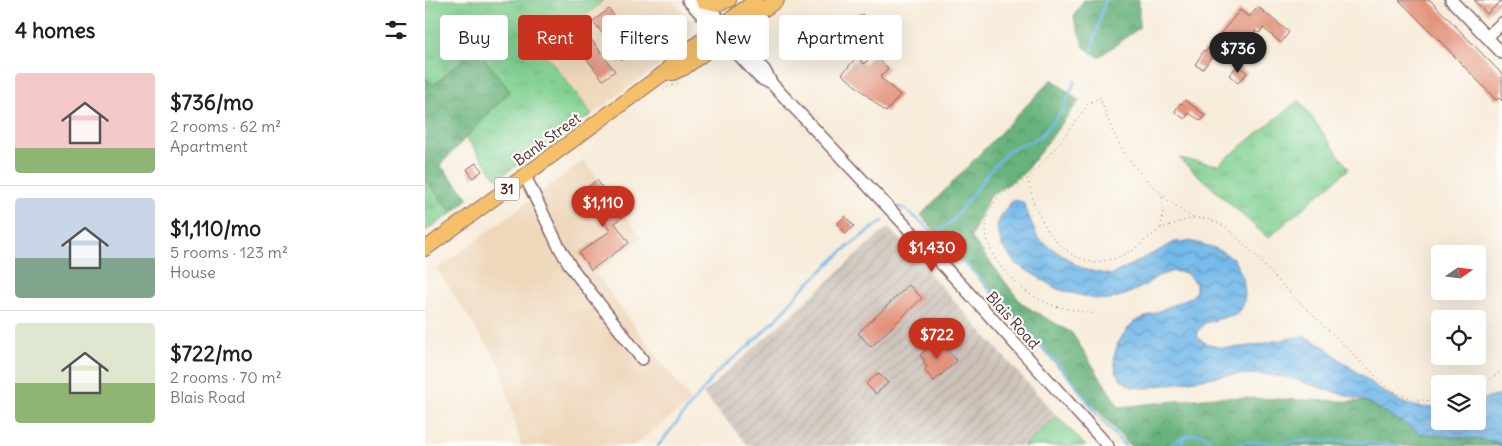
<!DOCTYPE html>
<meta charset="utf-8">
<style>
body{margin:0;font-family:Delius,sans-serif;background:#f6f6f6;color:#202124;height:100vh;display:flex;flex-direction:column;font-size:19px;white-space:nowrap}
*{box-sizing:border-box;margin:0}
p{font-size:16px;color:#757577}
.icon{flex:none;width:28px;height:28px;fill:none;stroke:currentColor;stroke-width:2;stroke-linecap:round;stroke-linejoin:round}
.map{position:relative;flex:1;overflow:hidden}
.panel{display:flex;flex-direction:column;background:#fff;width:425px}
.panel>*{flex:none}
.banner{position:absolute;left:15px;top:15px;width:475px;height:45px;display:flex;gap:10px}
.needle{width:32px;rotate:76deg}
.buttons{position:absolute;left:1006px;top:245px;display:grid;gap:10px}
.buttons a{display:grid;place-items:center;width:55px;height:55px;border-radius:5px;background:#fff;box-shadow:0 5px 20px #0002;font-size:25px}
.price{position:absolute;translate:-50% -42px;padding:0 11px;border-radius:18px;background:#c8321e;color:#fff;font-size:16px;line-height:32px;filter:drop-shadow(0 1px 2px #0008)}
.price::after{content:'';position:absolute;left:50%;top:30px;width:15px;height:11px;margin-left:-8px;background:inherit;clip-path:polygon(0 0,100% 0,50% 100%)}
.price.on{background:#222;color:#fff}
ul{padding:0;list-style:none}
li{display:flex;align-items:center;gap:15px;height:125px;padding:0 15px}
li+li{border-top:1px solid #e0e0e0}
li span{display:grid;place-items:center;flex:none;width:140px;height:100px;border-radius:5px;color:#555}
li>.icon{margin-inline-start:auto}
span .icon{width:60px;height:60px;fill:#fffc;stroke-width:1}
li b{font-size:21px}
h2{display:flex;justify-content:space-between;align-items:center;height:60px;padding:0 15px;font-size:21px}
.tag{padding:0 18px;border-radius:5px;background:#fff;box-shadow:0 5px 20px #0002;font-size:18px;line-height:45px}
.tag.on{background:#c8321e;color:#fff}
main{display:flex;flex:1;min-height:0}
.map>svg:first-child{display:block}
</style>
<main>
<section class="panel">
<h2>4 homes<svg class="icon" aria-label="filters" viewBox="0 0 24 24"><path d="M4 7h16M4 17h16"/><circle cx="9" cy="7" r="2"/><circle cx="15" cy="17" r="2"/></svg></h2>
<ul>
<li><span style="background:linear-gradient(#f6c9c9 75%,#8fb573 0)"><svg class="icon" aria-label="home" viewBox="0 0 24 24"><path d="M3 11l9-7 9 7M6 9v11h12V9"/></svg></span><div><b>$736/mo</b><p>2 rooms · 62 m²</p><p>Apartment</p></div></li>
<li><span style="background:linear-gradient(#c9d6e8 60%,#7fa58c 0)"><svg class="icon" aria-label="home" viewBox="0 0 24 24"><path d="M3 11l9-7 9 7M6 9v11h12V9"/></svg></span><div><b>$1,110/mo</b><p>5 rooms · 123 m²</p><p>House</p></div></li>
<li><span style="background:linear-gradient(#dfe7d0 60%,#8fb573 0)"><svg class="icon" aria-label="home" viewBox="0 0 24 24"><path d="M3 11l9-7 9 7M6 9v11h12V9"/></svg></span><div><b>$722/mo</b><p>2 rooms · 70 m²</p><p>Blais Road</p></div></li>
</ul>
</section>
<div class="map">
<svg width="1077" height="446" viewBox="0 0 1077 446">
<defs>
<pattern id="industrial-furrows" width="10" height="10" patternUnits="userSpaceOnUse" patternTransform="scale(1.25)"><rect width="10" height="10" fill="#ccc2b9"/><path d="M-1 1l2-2M0 10L10 0M9 11l2-2" fill="none" stroke="#b1a69f"/></pattern>
<pattern id="grass-tufts" width="24" height="20" patternUnits="userSpaceOnUse" patternTransform="scale(1.25)"><rect width="24" height="20" fill="#7fd091"/><path d="M3 7l-1-3M5 7V3M7 7l1-3M15 17l-1-3M17 17v-4M19 17l1-3" fill="none" stroke="#6fb27d"/></pattern>
<pattern id="forest-crowns" width="20" height="18" patternUnits="userSpaceOnUse" patternTransform="scale(1.25)"><rect width="20" height="18" fill="#67b27b"/><path d="M2 6a3 3 0 1 1 6 0M12 15a3 3 0 1 1 6 0" fill="none" stroke="#579065"/></pattern>
<pattern id="water-waves" width="16" height="10" patternUnits="userSpaceOnUse" patternTransform="scale(1.25)"><rect width="16" height="10" fill="#73b9ea"/><path d="M0 5q4-4 8 0t8 0" fill="none" stroke="#6096be"/></pattern>
</defs>
<rect width="100%" height="100%" fill="#fdfcf7"/>
<filter id="ink" filterUnits="userSpaceOnUse"><feTurbulence type="fractalNoise" baseFrequency=".02" numOctaves="2"/><feDisplacementMap in="SourceGraphic" scale="10" xChannelSelector="R" yChannelSelector="G"/><feConvolveMatrix kernelMatrix="1 2 1 2 8 2 1 2 1" color-interpolation-filters="sRGB"/></filter>
<filter id="wash" filterUnits="userSpaceOnUse"><feTurbulence type="fractalNoise" baseFrequency=".0096" numOctaves="4" result="noise"/><feDisplacementMap in="SourceGraphic" scale="20" xChannelSelector="R" yChannelSelector="G"/><feGaussianBlur stdDeviation="1.12" result="paint"/><feColorMatrix in="noise" values="0 0 0 0 0 0 0 0 0 0 0 0 0 0 0 0 0 1.4 0 .05"/><feComposite in="paint" operator="in"/></filter>
<g filter="url(#wash)">
<rect width="100%" height="100%" fill="#f7ecda"/>
<!-- built -->
<path fill="#eed7bb" d="M179 0H247L268 23 262 45 167 114 118 51Z
M159 160 217 238 170 273 266 402 208 446H96L76 367 12 269Z"/>
<!-- industrial -->
<path fill="url(#industrial-furrows)" d="M463 227 632 416 598 446H324L278 394Z"/>
<!-- grass -->
<path fill="url(#grass-tufts)" stroke="#64785e" d="M2 0H179L118 51 167 114 72 179 41 138 85 90 8 87 0 77V2Z
M874 100 924 169 843 238 754 158 793 165Z
M0 179 27 213 0 231Z
M632 416 661 446H598Z"/>
<!-- forest -->
<path fill="url(#forest-crowns)" stroke="#586853" d="M659 0H714V28L674 57 659 47 650 21 649 16Z
M51 48 85 91 15 165 44 198 27 213 0 179V77L8 86Z
M627 79 654 101 599 173 564 197 546 237 597 304 647 333 694 407 790 397 942 402 997 434 1069 441 1077 446H705L496 215Z"/>
<!-- water -->
<path fill="url(#water-waves)" stroke="#5e6c8a" d="M588 200 598 202 613 239 650 264 661 270 686 275 750 242 763 241 777 244 792 249 808 258 818 278 820 295 818 306 811 314 780 323 772 332 773 338C794 357 836 343 861 339 867 338 875 335 880 337 894 341 905 351 915 360 924 367 934 373 943 380 968 399 982 410 1015 407V421H1052L1053 401 1077 394V445L1069 441 997 434 942 402 861 377 834 374 802 375 721 388 707 387 696 380 691 372 689 357 693 343 700 332 709 322 768 296 771 290V284L761 273 748 271 733 276 719 286 702 294 684 300 670 299 632 289 590 263 577 246 572 226 576 216Z"/>
<g fill="none" stroke-linecap="round" stroke-linejoin="round">
<!-- stream -->
<path stroke="#73b9ea" stroke-width="2.5" d="M666 53 680 0
M473 207 480 209 511 234 523 250 551 274 579 304 642 374 671 413 700 446
M511 234 520 226 526 223 564 172 584 150 615 137 638 110 650 81
M233 446 293 371 325 345 355 315 375 291 418 251 438 235 458 221
M743 446C752 441 768 430 778 435 783 438 786 443 791 446
M756 446 759 437
M802 446 821 442H840L849 445 885 440 926 441 976 446"/>
</g>
<g id="blocks">
<!-- building -->
<path fill="#e2937c" d="M974 0H1005L1077 74V101L1074 98 1071 100 1016 42Z
M1049 0H1077L1062 14Z
M833 7 864 32 856 43 838 28 834 33 830 31 815 50 803 41 790 56 788 55 778 69 770 65 779 50 781 51 815 10 824 17Z
M184 9 207 40 205 41 211 49 197 60 168 21Z
M437 14 442 21 434 28 428 21Z
M61 21 71 28 70 29 75 34 71 39 55 27Z
M159 30 190 71 178 80 147 40Z
M448 55 463 68 455 77 475 95 461 112 417 74 432 57 439 64Z
M813 65 822 73 813 83 804 75Z
M760 100 780 115 776 121 764 113 760 119 750 112V111L755 103 757 104Z
M51 163 57 171 48 178 42 169Z
M172 180 198 217 190 223 204 243 166 270 154 253 185 231 157 191Z
M420 216 429 226 421 234 412 224Z
M484 285 497 298 446 347 433 333Z
M512 339 532 361 509 381 499 370 502 367 498 363 500 361 495 355Z
M453 373 463 383 451 394 441 384Z"/>
</g>
</g>
<g filter="url(#ink)">
<use href="#blocks" fill-opacity="0" stroke="#876768" stroke-width="1"/>
<g fill="none" stroke-linecap="round" stroke-linejoin="round">
<defs>
<path id="minor" d="M263 0 335 78 347 84
M277 0 340 71 347 84 543 292 683 446
M1026 0 1077 53
M1062 37 1077 23
M100 176 133 245 146 267 217 359"/>
<path id="major" d="M278 1 292 4 304 0
M239 73H248L259 68 352 0
M0 249 239 73 250 60 331 0"/>
</defs>
<!-- minor casing -->
<use href="#minor" stroke="#876768" stroke-width="14"/>
<!-- major casing -->
<use href="#major" stroke="#876768" stroke-width="16"/>
<!-- path -->
<path stroke="#876768" stroke-width="1" stroke-dasharray="1 4" stroke-linecap="butt" d="M238 89 255 82
M602 179C592 186 575 193 568 204 547 239 578 277 608 296 626 308 649 310 670 314
M768 218C738 199 709 171 692 140 685 127 680 111 674 97L663 104 634 144 603 179 609 205 622 230 633 243 647 255 669 263 691 258 708 250 736 228 768 218 783 219 801 227 829 254 856 284 962 387C980 398 994 402 1015 400
M736 228 738 212 737 195
M1052 387 1077 371"/>
<!-- minor -->
<use href="#minor" stroke="#fff" stroke-width="11"/>
<!-- major -->
<use href="#major" stroke="#f6c06b" stroke-width="14"/>
</g>
</g>
<g text-anchor="middle" dominant-baseline="central" stroke-width="4.5" stroke-linejoin="round" paint-order="stroke">
<!-- shield labels -->
<rect fill="#fdfcf7" stroke="#806168" stroke-width="1" x="69.5" y="177.5" width="25" height="23" rx="4"/>
<g font-size="14" font-weight="bold" fill="#4a1f2b">
<text x="82" y="189">31</text>
</g>
<!-- street labels -->
<g font-size="15" fill="#4a1f2b" stroke="#fdfcf7">
<text transform="translate(122 139) rotate(-36)">Bank Street</text>
<text transform="translate(588 320) rotate(48)">Blais Road</text>
</g>
</g>
</svg>
<div class="buttons">
<a><svg class="needle" viewBox="-14 -14 28 28"><path d="M0-13l5 13h-10z" fill="#e53935"/><path d="M0 13l5-13h-10z" fill="#757577"/></svg></a>
<a><svg class="icon" aria-label="locate" viewBox="0 0 24 24"><circle cx="12" cy="12" r="6"/><path d="M12 2v4M12 18v4M2 12h4M18 12h4"/></svg></a>
<a><svg class="icon" aria-label="layers" viewBox="0 0 24 24"><path d="M12 4l9 5-9 5-9-5zM3 14l9 5 9-5"/></svg></a>
</div>
<b class="price on" style="left:813px;top:74px">$736</b>
<b class="price" style="left:178px;top:228px">$1,110</b>
<b class="price" style="left:507px;top:273px">$1,430</b>
<b class="price" style="left:512px;top:360px">$722</b>
<div class="banner">
<a class="tag">Buy</a>
<a class="tag on">Rent</a>
<a class="tag">Filters</a>
<a class="tag">New</a>
<a class="tag">Apartment</a>
</div>
</div>
</main>
